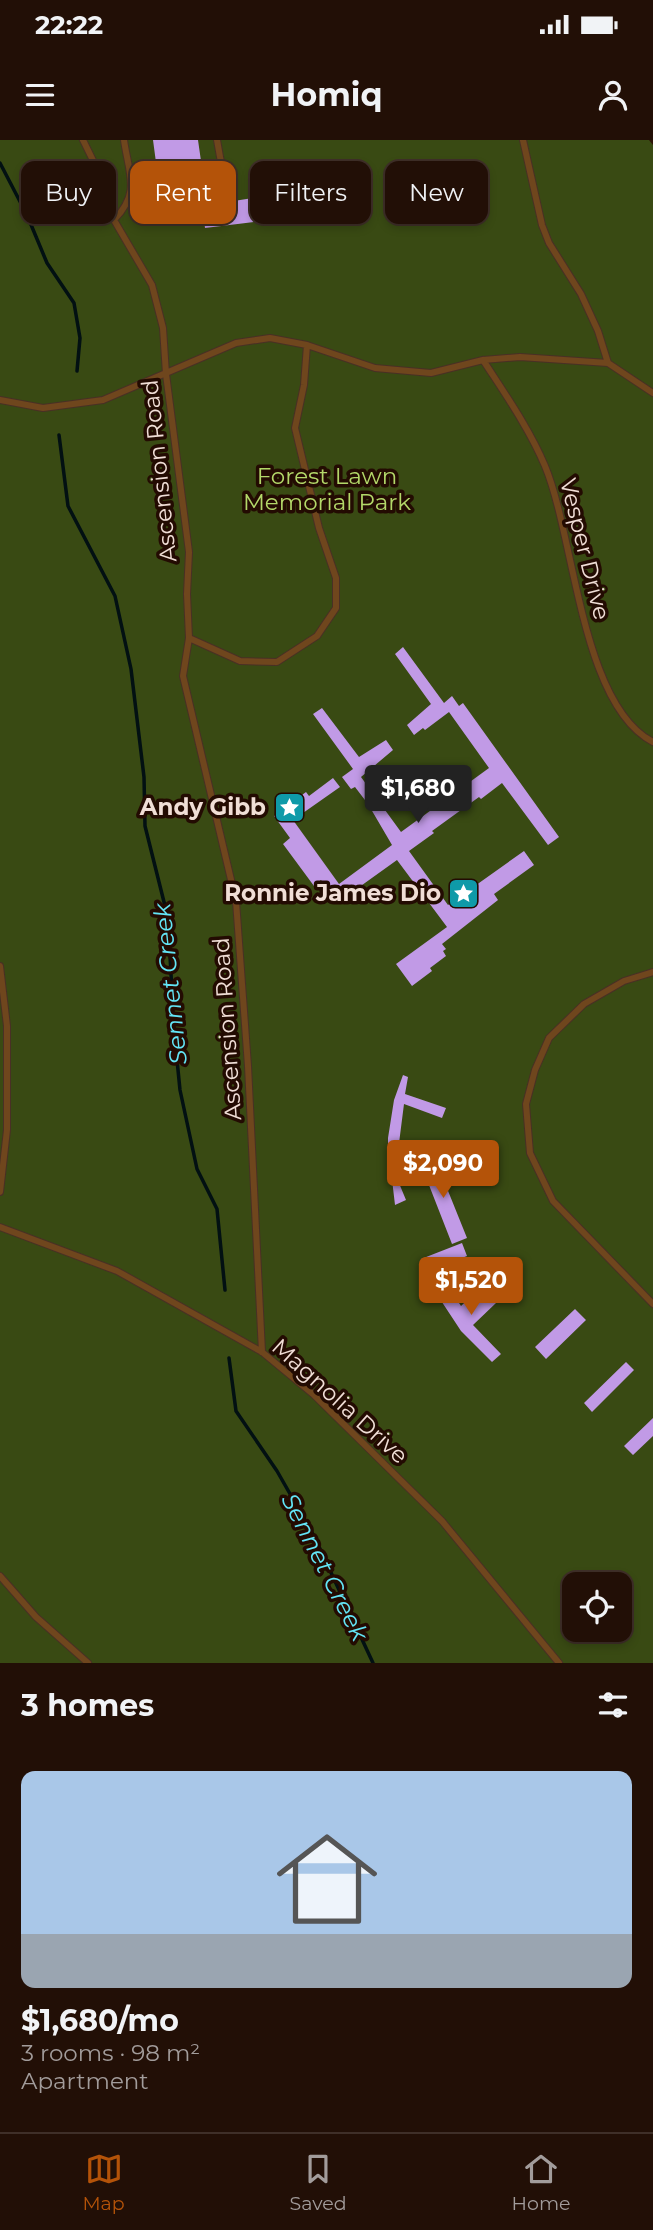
<!DOCTYPE html>
<meta charset="utf-8">
<style>
body{margin:0;font-family:Montserrat,sans-serif;background:#2e1d14;color:#f1f3f6;height:100vh;display:flex;flex-direction:column;font-size:26px;white-space:nowrap}
*{box-sizing:border-box;margin:0}
p{font-size:23px;color:#a29c9b}
.icon{flex:none;width:38px;height:38px;fill:none;stroke:currentColor;stroke-width:2;stroke-linecap:round;stroke-linejoin:round}
.map{position:relative;height:1523px;overflow:hidden}
.drawer{display:flex;flex-direction:column;background:#220f06;flex:1}
.drawer>*{flex:none}
.hud{position:absolute;left:21px;top:21px;width:612px;height:63px;display:flex;gap:14px}
.controls{position:absolute;left:562px;top:1432px;display:grid;gap:14px}
.controls a{display:grid;place-items:center;width:70px;height:70px;border-radius:14px;background:#220f06;box-shadow:0 4px 10px #0003,0 0 0 2px #3f2f28;font-size:35px}
.price{position:absolute;translate:-50% -60px;padding:0 16px;border-radius:7px;background:#b45309;color:#fff;font-size:23px;line-height:46px;filter:drop-shadow(0 2px 4px #0008)}
.price::after{content:'';position:absolute;left:50%;top:42px;width:21px;height:16px;margin-left:-10px;background:inherit;clip-path:polygon(0 0,100% 0,50% 100%)}
.price.on{background:#222;color:#fff}
ul{padding:0;list-style:none}
li{display:grid;align-content:center;gap:14px;height:371px;padding:0 21px}
li span{display:grid;place-items:center;height:217px;border-radius:14px;color:#555}
li>.icon{margin-inline-start:auto}
span .icon{width:126px;height:126px;fill:#fffc;stroke-width:1}
li b{font-size:30px}
h2{display:flex;justify-content:space-between;align-items:center;height:84px;padding:0 21px;font-size:30px}
.chip{padding:0 24px;border-radius:14px;background:#220f06;box-shadow:0 4px 10px #0003,0 0 0 2px #3f2f28;font-size:24px;line-height:63px}
.chip.on{background:#b45309;color:#fff}
.status{display:flex;justify-content:space-between;align-items:center;height:49px;padding:0 35px;background:#220f06;direction:ltr}
.status svg{height:19px;fill:currentColor}
header{display:flex;justify-content:space-between;align-items:center;height:91px;padding:0 21px;background:#220f06;font-size:32px;font-weight:700}
.tabs{display:flex;justify-content:space-around;align-items:center;height:98px;border-top:2px solid #3f2f28;background:#220f06;font-size:19px;color:#a29c9b}
.tabs a{display:grid;justify-items:center;gap:4px}
.tabs .on{color:#b45309}
.map>svg:first-child{display:block}
</style>
<div class="status"><b>22:22</b><svg viewBox="0 0 49 12"><path d="M0 12V9h3v3zM5 12V6h3v6zM10 12V3h3v9zM15 12V0h3v12zM26 1h20v11H26zM47 4h2v5h-2z"/></svg></div>
<header><svg class="icon" aria-label="menu" viewBox="0 0 24 24"><path d="M4 6h16M4 12h16M4 18h16"/></svg>Homiq<svg class="icon" aria-label="person" viewBox="0 0 24 24"><circle cx="12" cy="8" r="4"/><path d="M4 21q1-7 8-7t8 7"/></svg></header>
<div class="map">
<svg width="653" height="1523" viewBox="0 0 653 1523">
<rect width="100%" height="100%" fill="#2e1408"/>
<!-- green -->
<path fill="#394a13" fill-rule="evenodd" d="M0 0H649L653 5V1523H0ZM574 1444H620V1489H574Z"/>
<g fill="none" stroke-linecap="round" stroke-linejoin="round">
<!-- stream -->
<path stroke="#021012" stroke-width="3.5" d="M0 23 27 75 47 123 74 163 80 198 77 231
M59 295 68 366 115 456 131 529 144 637 145 686 168 778 174 890 180 950 197 1029 217 1069 225 1150
M229 1218 236 1271 277 1331 314 1396 373 1523"/>
</g>
<!-- building -->
<path fill="#c19ae6" d="M153 0H198L203 35 199 36V40L159 45Z
M266 56 267 61 275 60 278 79 205 88 202 66Z
M403 507 444 563 452 556 459 566 463 563 559 697 548 705 502 643 481 659 479 657 432 691 434 693 409 711 448 765 524 711 534 725 494 754 498 760 442 804 446 809 443 811 446 816 430 828 432 831 412 846 396 824 447 787 397 720 337 763 321 740 314 746 283 704 290 698 274 676 306 652 309 656 333 638 340 647 293 680 339 744 392 705 368 664 355 647 351 649 342 637 353 629 313 574 322 568 359 617 386 600 393 610 361 637 401 692 489 628 449 572 425 590 423 588 414 595 407 585 431 564 395 514Z
M403 935 408 937 405 954 446 968 442 978 404 964 398 1011 422 1002 428 1016 394 1031 406 1060 395 1065 391 1031 388 1032V998L394 960Z
M434 1016 467 1098 452 1104 420 1022Z
M462 1103 467 1116 428 1131 421 1119Z
M448 1146 461 1166 481 1147 496 1163 473 1185 501 1214 492 1222 461 1191 436 1153Z
M575 1169 586 1180 546 1219 535 1207Z
M626 1222 634 1230 592 1272 584 1263Z
M653 1278V1296L633 1315 624 1306Z"/>
<g fill="none" stroke-linecap="round" stroke-linejoin="round">
<defs>
<path id="lane" d="M83 0 105 45 114 80 152 145 163 188 166 234 189 412 187 454 189 498 183 536 236 761 248 926 262 1212
M523 0 542 85 549 103 581 154 598 191 608 223
M132 53C158 56 191 54 215 43L222 28 217 0
M114 80C141 52 129 35 124 0
M483 220C505 254 529 288 545 326 575 398 581 565 653 602
M0 260 43 268 103 260 236 203 270 198 307 205 375 228 431 233 483 220 520 217 608 223 653 253
M189 498 240 521 277 522 317 496 336 468V438L319 388 295 288 304 245 307 205
M0 826 7 886V990L0 1052
M653 832 624 841 584 864 549 898 535 930 526 964 530 1013 553 1061 653 1164
M0 1087 117 1131 262 1212 314 1255 442 1381 559 1523
M0 1436 36 1477 88 1523"/>
</defs>
<!-- lane casing -->
<use href="#lane" stroke="#493025" stroke-width="8"/>
<!-- lane -->
<use href="#lane" stroke="#6f461d" stroke-width="6"/>
</g>
<!-- icons -->
<defs>
<symbol id="sight-square" viewBox="-11 -11 22 22"><rect x="-9" y="-9" width="18" height="18" rx="4" fill="#0f9aa8" stroke="#230b02"/><path d="M0-6L1.8-2.2L6-1.7L2.9 1.2L3.7 5.4L0 3.3L-3.7 5.4L-2.9 1.2L-6-1.7L-1.8-2.2Z" fill="#fff"/></symbol>
</defs>
<g fill-rule="evenodd">
<use href="#sight-square" x="272" y="650" width="35" height="35"/>
<use href="#sight-square" x="446" y="736" width="35" height="35"/>
</g>
<g text-anchor="middle" dominant-baseline="central" stroke-width="7" stroke-linejoin="round" paint-order="stroke">
<!-- street labels -->
<g font-size="23" fill="#f0ded6" stroke="#230b02">
<text transform="translate(159 331) rotate(-96)">Ascension Road</text>
<text transform="translate(585 409) rotate(76)">Vesper Drive</text>
<text transform="translate(227 889) rotate(-94)">Ascension Road</text>
<text transform="translate(340 1261) rotate(42)">Magnolia Drive</text>
</g>
<!-- park labels -->
<g font-size="23" fill="#b3d869" stroke="#230b02">
<text x="327" y="336">Forest Lawn<tspan x="327" dy="26">Memorial Park</tspan></text>
</g>
<!-- poi labels -->
<g font-size="23" font-weight="bold" fill="#f0ded6" stroke="#230b02" text-anchor="end">
<text x="266" y="667">Andy Gibb</text>
<text x="441" y="753">Ronnie James Dio</text>
</g>
<!-- water labels -->
<g font-size="24" font-style="italic" fill="#63e5f6" stroke="#230b02">
<text transform="translate(170 844) rotate(-96)">Sennet Creek</text>
<text transform="translate(325 1427) rotate(63)">Sennet Creek</text>
</g>
</g>
</svg>
<div class="controls">
<a><svg class="icon" aria-label="locate" viewBox="0 0 24 24"><circle cx="12" cy="12" r="6"/><path d="M12 2v4M12 18v4M2 12h4M18 12h4"/></svg></a>
</div>
<b class="price on" style="left:418px;top:685px">$1,680</b>
<b class="price" style="left:443px;top:1060px">$2,090</b>
<b class="price" style="left:471px;top:1177px">$1,520</b>
<div class="hud">
<a class="chip">Buy</a>
<a class="chip on">Rent</a>
<a class="chip">Filters</a>
<a class="chip">New</a>
</div>
</div>
<section class="drawer">
<h2>3 homes<svg class="icon" aria-label="filters" viewBox="0 0 24 24"><path d="M4 7h16M4 17h16"/><circle cx="9" cy="7" r="2"/><circle cx="15" cy="17" r="2"/></svg></h2>
<ul>
<li><span style="background:linear-gradient(#a9c7e8 75%,#9aa5b1 0)"><svg class="icon" aria-label="home" viewBox="0 0 24 24"><path d="M3 11l9-7 9 7M6 9v11h12V9"/></svg></span><div><b>$1,680/mo</b><p>3 rooms · 98 m²</p><p>Apartment</p></div></li>
</ul>
</section>
<nav class="tabs">
<a class="on"><svg class="icon" aria-label="map" viewBox="0 0 24 24"><path d="M3 6l6-2 6 2 6-2v14l-6 2-6-2-6 2zM9 4v14M15 6v14"/></svg>Map</a>
<a><svg class="icon" aria-label="saved" viewBox="0 0 24 24"><path d="M7 4h10v16l-5-4-5 4z"/></svg>Saved</a>
<a><svg class="icon" aria-label="home" viewBox="0 0 24 24"><path d="M3 11l9-7 9 7M6 9v11h12V9"/></svg>Home</a>
</nav>
